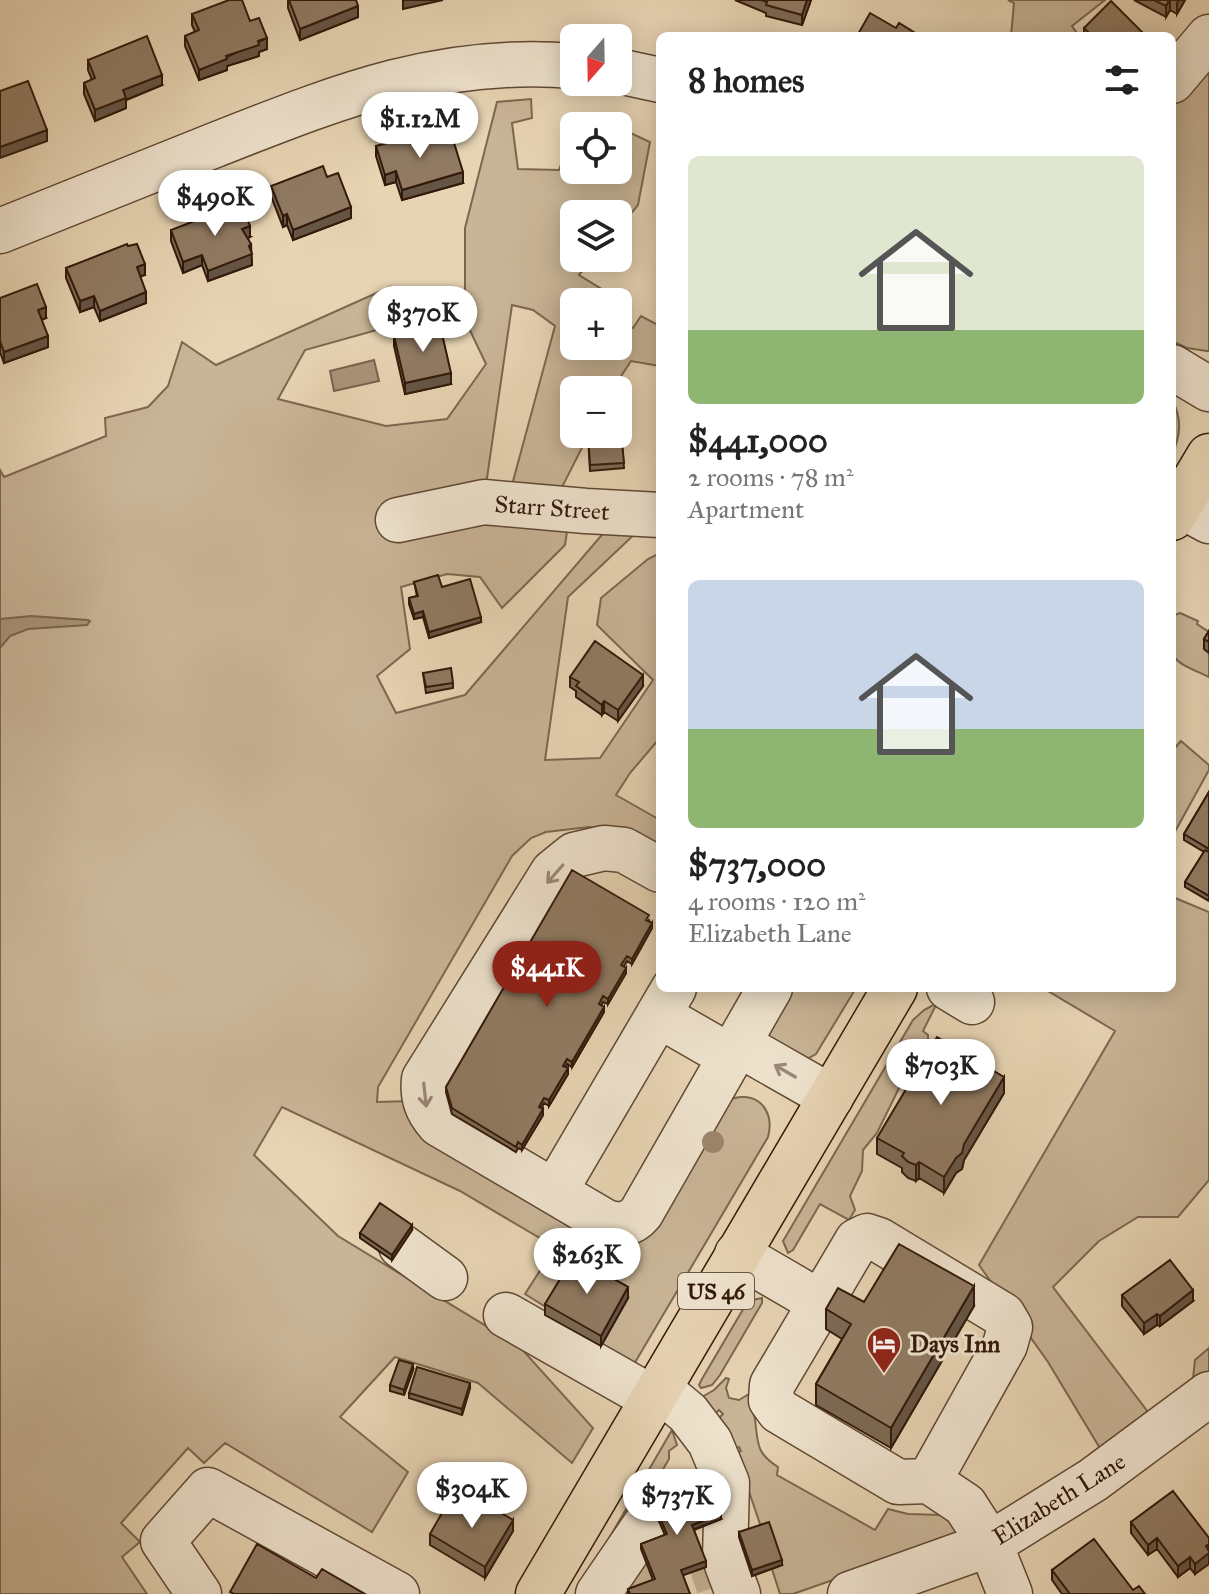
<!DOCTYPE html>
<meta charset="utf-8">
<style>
body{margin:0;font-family:"IM FELL Great Primer",serif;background:#f6f6f6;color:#222;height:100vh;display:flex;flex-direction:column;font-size:30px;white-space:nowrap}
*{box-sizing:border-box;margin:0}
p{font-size:26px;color:#767676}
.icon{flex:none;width:44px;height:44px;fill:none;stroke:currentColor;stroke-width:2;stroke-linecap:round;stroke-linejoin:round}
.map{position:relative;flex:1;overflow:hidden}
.drawer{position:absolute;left:656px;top:32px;width:520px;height:960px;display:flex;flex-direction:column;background:#fff;border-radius:12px;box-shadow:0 4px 20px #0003}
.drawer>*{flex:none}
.needle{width:52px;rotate:200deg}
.tools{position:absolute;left:560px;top:24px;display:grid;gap:16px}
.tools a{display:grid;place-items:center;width:72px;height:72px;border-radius:12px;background:#fff;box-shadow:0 4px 20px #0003;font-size:40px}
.price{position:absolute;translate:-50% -68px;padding:0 18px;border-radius:28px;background:#fff;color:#222;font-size:26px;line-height:52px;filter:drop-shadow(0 2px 4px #0008)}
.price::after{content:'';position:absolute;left:50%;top:48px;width:24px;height:18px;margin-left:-12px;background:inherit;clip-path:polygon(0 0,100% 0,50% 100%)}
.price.on{background:#8f2418;color:#fff}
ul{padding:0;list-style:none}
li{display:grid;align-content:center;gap:16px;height:424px;padding:0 32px}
li span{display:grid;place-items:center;height:248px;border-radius:12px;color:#555}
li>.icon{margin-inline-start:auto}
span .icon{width:144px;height:144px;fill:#fffc;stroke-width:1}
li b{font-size:34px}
h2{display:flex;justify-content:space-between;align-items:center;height:96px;padding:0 32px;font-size:34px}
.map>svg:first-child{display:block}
</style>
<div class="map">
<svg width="1209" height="1594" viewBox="0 0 1209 1594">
<rect width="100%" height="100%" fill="#e7d4b3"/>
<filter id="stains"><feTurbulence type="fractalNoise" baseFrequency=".0025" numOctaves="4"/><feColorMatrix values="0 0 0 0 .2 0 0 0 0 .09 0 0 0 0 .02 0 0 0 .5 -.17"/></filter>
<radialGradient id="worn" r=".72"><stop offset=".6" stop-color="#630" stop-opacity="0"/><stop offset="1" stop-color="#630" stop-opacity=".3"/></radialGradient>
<!-- green -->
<path fill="#c8b496" stroke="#7d6650" stroke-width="2" d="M1008 0H1105L1072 26 1079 36H1011L1014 3Z
M1209 57V351H1207L1187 348 1172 341V101Z
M531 99 532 118 512 123 518 169 559 170 574 129V170H618V127L650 142 638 205 618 229V214H574V258H593L579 275 608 293 604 302H574V346H618V321L633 328 641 316 660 326V366L631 361 612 390H574V434H589L560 491 512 485 555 326 533 310 512 305 486 485 477 524 568 525 565 545 502 608 480 577 447 574 401 587 410 649 377 676 396 713 465 695 606 530 640 529 568 597 545 760 600 758 653 680 597 625 601 598 648 559 660 553V738L630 773 616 795 660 820V852L622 830 589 827 546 832 531 838 512 856 378 1087 377 1102 412 1101 599 1238 726 1101C754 1088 776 1108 768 1137L630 1371 601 1346 627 1297 549 1309 525 1294 555 1247 460 1191 282 1107 254 1155 338 1236 519 1346 593 1428 572 1463 478 1383 395 1357 340 1417 408 1472 372 1532 225 1443 204 1463 188 1448 121 1523 140 1542 122 1557 147 1594H0V470L4 477 106 436 105 418 148 407 168 386 182 342 216 365 390 287 384 328 305 350 278 399 386 426 447 419 486 364 465 320V228L497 102Z
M1172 399C1182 419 1181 435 1172 455Z
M1180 613 1198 621 1197 624 1209 632V677C1166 657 1172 663 1172 616Z
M1181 741 1209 765V770L1172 837V751Z
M1172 842 1175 898 1209 912V1180L1178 1217H1138L1099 1241 1053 1287 1148 1412 1101 1450 1048 1362 979 1265 1115 1031 1043 988H1172Z
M789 988H856L816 1054 800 1063 770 1044 766 1030Z
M937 1003 923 1031 928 1035V1042L899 1088 877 1133 863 1150 862 1171 850 1196 855 1210 849 1220 820 1204 793 1250 788 1253 783 1241 913 1020 924 1010Z
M762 1298V1303L720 1375 712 1385 701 1388 699 1385 702 1379 748 1301Z
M1209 1348V1375L1192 1388 1195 1360Z
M726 1378 729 1379 726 1388 729 1398 739 1400 749 1394C749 1404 753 1411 755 1419 758 1444 756 1453 778 1467L777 1475 875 1530 888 1509 908 1514 942 1515 970 1532 793 1594H780L772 1569 782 1565 762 1530 736 1453 741 1451 739 1447 735 1449 718 1419 723 1414 719 1410 714 1415 702 1397 714 1390Z
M672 1430 677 1445 669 1451V1459L600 1576 586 1578Z"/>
<!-- water -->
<path fill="#a9947a" stroke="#79634d" stroke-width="2" d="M374 360 379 381 334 391 330 371Z
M31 616 88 620 90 621 87 625 28 629 10 636 0 648V619Z"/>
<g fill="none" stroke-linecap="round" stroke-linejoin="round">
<!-- minor-tunnel -->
<path stroke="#c3af91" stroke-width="44" stroke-dasharray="44 22" stroke-linecap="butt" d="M628 1594 706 1567"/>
<defs>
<path id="minor" d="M618 71 660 80
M1172 81 1209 37
M0 231C72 202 143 174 215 145 337 97 439 55 574 66
M1172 367 1209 389
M1172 501 1209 521
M398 520 484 502 586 511 660 515
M660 870 624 850 604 848 574 855 553 872 424 1079C422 1098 427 1110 439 1124L604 1221C618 1227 631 1225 641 1213L770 988
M949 988 972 1002
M658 1015 731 1057
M738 1044 831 1097
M555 1191 674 988
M867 1236 879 1240 1003 1315 1010 1327 1005 1345 929 1481 898 1482 779 1411 771 1400 772 1385 857 1241Z
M401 1246 445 1278
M737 1254 821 1303
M506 1315 652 1398
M658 1388 688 1413 710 1442 727 1483 725 1559 738 1594
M929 1481 965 1505 990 1544 1010 1594
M199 1594 163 1541 208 1490 397 1594
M598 1594 656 1509
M850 1594 990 1544 1093 1480 1209 1394"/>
<path id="major" d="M1172 518 1209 456
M538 1594 895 988"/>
</defs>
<!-- minor casing -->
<use href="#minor" stroke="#5f4834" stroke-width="47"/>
<!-- major casing -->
<use href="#major" stroke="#32190a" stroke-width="47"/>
<!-- minor -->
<use href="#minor" stroke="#efe3ce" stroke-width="44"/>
<!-- major -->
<use href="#major" stroke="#e7d4b3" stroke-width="44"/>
</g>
<!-- trees -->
<circle fill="#9c876d" cx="713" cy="1142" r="11"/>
<!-- wall -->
<path fill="#7c6954" stroke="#32190a" stroke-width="2" d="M288 0H356L358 17 300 40 288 8Z
M735 0H811L802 25 766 16V13Z
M1134 0H1185L1177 14 1170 10 1166 17Z
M192 14 250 21 267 49 259 52V56L227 66V70L199 80 185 46V36L195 32 192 25Z
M1084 28 1146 36H1084Z
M88 60 162 85 126 100V108L95 121 84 94V83L92 80 88 70Z
M411 144 463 183 402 200 396 182 385 185 376 156V146Z
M327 177 351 218 293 240 287 225 283 227 271 196V186Z
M171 230 250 237 248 238 251 251 252 265 208 281 202 265 183 273 171 241Z
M128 246 145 275 140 276 146 303 100 321 94 307 80 312 66 278V268Z
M0 298 46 318 41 320 48 347 4 363 0 352Z
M394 336 451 384 405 394 394 346Z
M621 432 624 468 590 471 588 434Z
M414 582 442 587 481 622 429 638 423 617 414 619 409 604V598L417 596Z
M1209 631V653L1204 649V639Z
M423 673 453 683V688L426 693Z
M570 677 643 686 618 721 604 712 602 715 576 697V691L570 687Z
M1209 792V901L1185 887V882L1204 852 1184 840V834Z
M649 920 652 928 632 964 627 961 624 966 626 973 608 1004 603 1002 601 1006 604 1012 572 1067 567 1064 566 1067 568 1074 549 1106 544 1103 541 1108 543 1115 522 1150 518 1148 516 1152 452 1114 446 1092V1087Z
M980 1063 1004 1093 964 1160 962 1169 956 1173 944 1193 919 1178 916 1181 908 1178 902 1172V1168L877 1154V1138Z
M412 1230 392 1260 360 1238V1233Z
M1122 1295 1193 1301 1160 1326 1157 1325 1144 1334 1122 1306Z
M628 1298 601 1346 545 1315V1304Z
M864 1302 974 1306 891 1448 816 1405V1384L842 1339 826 1329V1309Z
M413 1370 404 1395 390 1391V1385Z
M470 1388 462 1415 409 1398V1393Z
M651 1497 721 1519 694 1530 706 1567 682 1575 690 1594H628V1589L653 1580 641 1549V1544L665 1535 651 1503Z
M472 1511 513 1531 485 1578 430 1545V1534Z
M1131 1522 1209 1538 1195 1574 1190 1568 1178 1577 1157 1549 1148 1555 1131 1533Z
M739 1532 782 1565 752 1576 739 1537Z
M1052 1570 1133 1590 1145 1594H1062L1052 1580Z"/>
<!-- shaded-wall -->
<path fill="#655545" stroke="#32190a" stroke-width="2" d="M403 0H443L403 9Z
M807 0H811L802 25V15Z
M1170 0V10L1166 17V6Z
M1179 0H1185L1177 14V3Z
M358 6V17L300 40V29Z
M267 38V49L259 52V56L227 66V70L199 80V70Z
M162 75V85L126 100V108L95 121V110L123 90Z
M47 130V141L0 158V147Z
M396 171V182L385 185V175Z
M463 172V183L402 200V190Z
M351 207V218L293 240V230Z
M287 214V225L283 227V216Z
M250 226V237L242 240V229Z
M251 244 252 265 208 281V271Z
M202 255V265L183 273V262Z
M145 264V275L137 277V267Z
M146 292V303L100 321V311Z
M94 296V307L80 312V301Z
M46 307V318L38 321V310Z
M48 336V347L4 363V352Z
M451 373V384L405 394V383Z
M423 611V617L414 619V614Z
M481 617V622L429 638V632Z
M643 675V686L618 721V710Z
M604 701V712L602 715V705Z
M652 923V928L632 964V959Z
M626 968V973L608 1004V999Z
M604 1007V1012L572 1067V1062Z
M568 1068V1074L549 1106V1100Z
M1004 1077V1093L964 1160 962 1169 956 1173 944 1193V1177Z
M543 1109V1115L522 1150V1145Z
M919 1162V1178L916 1181V1165Z
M412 1225V1230L392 1260V1255Z
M974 1286V1306L891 1448V1428Z
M628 1287V1298L601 1346V1336Z
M1193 1290V1301L1160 1326V1316Z
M1157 1314V1325L1144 1334V1323Z
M413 1364V1370L404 1395V1390Z
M470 1383V1388L462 1415V1409Z
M721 1514V1519L692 1530V1525Z
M513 1520V1531L485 1578V1567Z
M1157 1538V1549L1148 1555V1545Z
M1209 1544V1564L1195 1574V1564L1206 1546Z
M1190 1557V1568L1178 1577V1566Z
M782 1560V1565L752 1576V1570Z
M706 1561V1567L681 1576V1570Z"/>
<!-- building -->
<path fill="#907a62" stroke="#32190a" stroke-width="2" d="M229 0H242L250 21 259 18 267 38 258 41 259 45 226 56 227 59 199 70 185 36 199 30 192 14Z
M289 0H356L358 6 300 29Z
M761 0H807L802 15 766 5 767 2Z
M1154 0H1169L1166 6Z
M1111 1 1146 36H1092L1084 28Z
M870 13 896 28 899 23 920 36H857Z
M147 36 162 75 123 90 126 98 95 110 84 83 95 78 88 60Z
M28 81 47 130 0 147V91Z
M451 133 463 172 402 190 396 171 385 175 376 146 409 137 411 144Z
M323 166 327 177 338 173 351 207 293 230 287 214 283 216 271 186Z
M241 203 250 226 242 229 251 244 249 246 252 254 208 271 202 255 183 262 171 230Z
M127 244 128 246 137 244 145 264 137 267 146 292 100 311 94 296 80 301 66 268Z
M37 284 46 307 38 310 48 336 4 352 0 341V298Z
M440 325 451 373 405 383 394 336Z
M618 432H621L624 463 590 465 588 434H618Z
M438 575 442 587 470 579 481 617 429 632 423 611 414 614 409 598 418 596 414 582Z
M1209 631V642L1204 639Z
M595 641 643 675 618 710 604 701 602 705 576 686 579 682 570 677Z
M451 668 453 683 426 687 423 673Z
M1209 792V849L1184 834Z
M1205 850 1209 852V896L1185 882Z
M572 870 649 915 646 920 652 923 632 959 627 956 621 965 626 968 608 999 603 996 599 1004 604 1007 572 1062 567 1059 563 1066 568 1068 549 1100 544 1098 539 1107 543 1109 522 1145 518 1142 516 1147 452 1108 446 1087Z
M937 1037 962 1052 964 1049 973 1052 980 1059 979 1062 1004 1077 964 1144 962 1153 956 1158 944 1177 919 1162 916 1165 908 1162 902 1156 904 1153 877 1138Z
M380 1203 412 1225 392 1255 360 1233Z
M899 1244 974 1286 891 1428 816 1384 851 1324 826 1309 838 1288 864 1302Z
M574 1256 628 1287 601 1336 545 1304Z
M1170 1260 1193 1290 1160 1316 1157 1314 1144 1323 1122 1295Z
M399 1360 413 1364 404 1390 390 1385Z
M417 1367 470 1383 462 1409 409 1393Z
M707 1478 721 1514 692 1525 706 1561 681 1570 690 1594H630L628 1589 655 1579 641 1544 667 1534 651 1497Z
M1173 1491 1209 1538V1544L1206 1546 1209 1551V1553L1195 1564 1190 1557 1178 1566 1157 1538 1148 1545 1131 1522Z
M450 1499 472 1511 477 1506 485 1511 488 1505 513 1520 485 1567 430 1534Z
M769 1522 782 1560 752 1570 739 1532Z
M1094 1539 1133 1590 1139 1586 1145 1594H1070L1052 1570Z
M257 1544 316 1578 322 1569 365 1594H234L230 1592Z"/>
<!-- one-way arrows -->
<defs><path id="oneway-shaft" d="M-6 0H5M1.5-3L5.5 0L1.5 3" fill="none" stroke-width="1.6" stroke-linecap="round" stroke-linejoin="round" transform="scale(2)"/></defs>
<g stroke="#9a8876">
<use href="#oneway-shaft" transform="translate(555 874) rotate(131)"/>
<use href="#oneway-shaft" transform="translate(785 1071) rotate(-150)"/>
<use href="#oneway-shaft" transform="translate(425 1095) rotate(84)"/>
</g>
<!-- icons -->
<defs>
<symbol id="hotel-pin" viewBox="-11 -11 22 30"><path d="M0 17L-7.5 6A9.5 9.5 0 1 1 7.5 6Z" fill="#8f2418" stroke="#efe3ce"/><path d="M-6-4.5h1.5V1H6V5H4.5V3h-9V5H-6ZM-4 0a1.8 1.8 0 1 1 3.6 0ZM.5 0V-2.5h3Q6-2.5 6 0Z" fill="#fff"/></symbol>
</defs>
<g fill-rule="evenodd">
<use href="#hotel-pin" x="864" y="1324" width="40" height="54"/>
</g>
<g text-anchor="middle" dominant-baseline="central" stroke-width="6" stroke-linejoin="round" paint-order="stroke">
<!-- shield labels -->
<rect fill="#efe3ce" stroke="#6b5645" stroke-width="2" x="678" y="1273" width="76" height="36" rx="6"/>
<g font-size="22" font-weight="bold" fill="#32190a">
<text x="716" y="1291">US 46</text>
</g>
<!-- street labels -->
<g font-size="24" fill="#32190a" stroke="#efe3ce">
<text transform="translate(552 508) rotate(4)">Starr Street</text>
<text transform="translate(1059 1499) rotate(-32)">Elizabeth Lane</text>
</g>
<!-- poi labels -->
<g font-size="24" font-weight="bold" fill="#32190a" stroke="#efe3ce" text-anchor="start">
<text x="910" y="1344">Days Inn</text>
</g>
</g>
<rect width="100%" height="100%" filter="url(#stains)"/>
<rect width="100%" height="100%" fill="url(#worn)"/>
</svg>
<div class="tools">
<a><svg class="needle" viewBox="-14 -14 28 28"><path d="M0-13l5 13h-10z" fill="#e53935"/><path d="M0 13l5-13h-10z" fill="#767676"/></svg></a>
<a><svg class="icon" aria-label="locate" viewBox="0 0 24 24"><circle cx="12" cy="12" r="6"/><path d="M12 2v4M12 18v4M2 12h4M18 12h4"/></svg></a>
<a><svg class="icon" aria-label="layers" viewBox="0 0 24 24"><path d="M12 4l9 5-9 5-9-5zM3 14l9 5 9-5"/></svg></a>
<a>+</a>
<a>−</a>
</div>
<b class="price" style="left:420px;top:160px">$1.12M</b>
<b class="price" style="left:215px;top:238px">$490K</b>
<b class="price" style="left:423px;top:354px">$370K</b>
<b class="price on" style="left:547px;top:1009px">$441K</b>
<b class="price" style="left:941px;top:1107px">$703K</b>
<b class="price" style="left:587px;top:1296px">$263K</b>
<b class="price" style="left:472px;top:1530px">$304K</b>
<b class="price" style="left:677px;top:1537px">$737K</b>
<section class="drawer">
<h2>8 homes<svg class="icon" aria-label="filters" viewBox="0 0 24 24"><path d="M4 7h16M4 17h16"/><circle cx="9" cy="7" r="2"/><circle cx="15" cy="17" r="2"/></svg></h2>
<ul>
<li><span style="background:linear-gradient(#dfe7d0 70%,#8fb573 0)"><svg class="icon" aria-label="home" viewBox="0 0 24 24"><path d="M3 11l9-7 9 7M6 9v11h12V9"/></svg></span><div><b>$441,000</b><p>2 rooms · 78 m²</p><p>Apartment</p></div></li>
<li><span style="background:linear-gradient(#c9d6e8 60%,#8fb573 0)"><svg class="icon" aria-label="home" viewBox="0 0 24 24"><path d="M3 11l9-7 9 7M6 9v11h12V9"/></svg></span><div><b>$737,000</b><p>4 rooms · 120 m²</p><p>Elizabeth Lane</p></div></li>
</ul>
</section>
</div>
